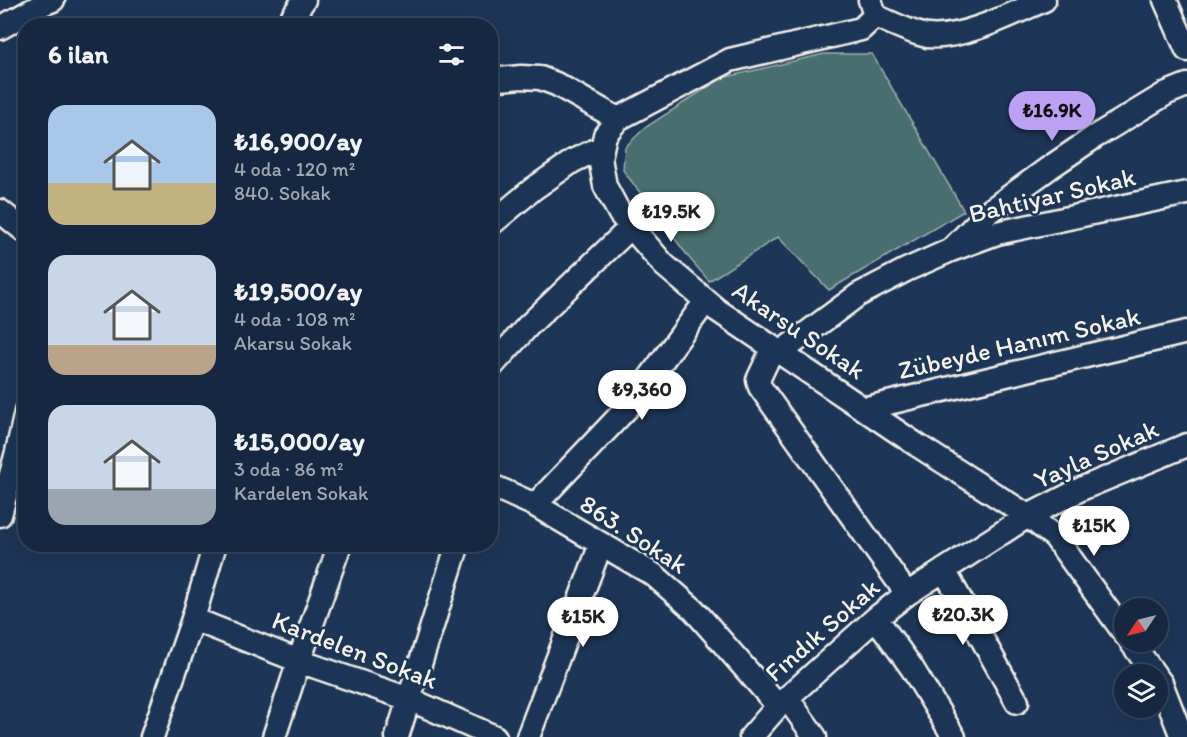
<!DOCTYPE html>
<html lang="tr">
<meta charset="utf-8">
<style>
body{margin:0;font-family:Itim,sans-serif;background:#23344c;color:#f1f3f6;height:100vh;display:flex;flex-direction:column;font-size:22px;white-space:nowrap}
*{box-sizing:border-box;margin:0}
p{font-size:20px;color:#9ea6b1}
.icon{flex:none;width:33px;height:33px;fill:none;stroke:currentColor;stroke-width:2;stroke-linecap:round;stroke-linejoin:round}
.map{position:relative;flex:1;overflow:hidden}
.sheet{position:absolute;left:18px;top:18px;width:480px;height:534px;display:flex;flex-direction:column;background:#162841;border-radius:24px;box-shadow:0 6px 24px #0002,0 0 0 2px #35445a}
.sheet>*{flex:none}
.needle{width:39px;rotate:235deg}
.buttons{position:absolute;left:1114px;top:598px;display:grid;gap:12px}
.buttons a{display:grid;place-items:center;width:54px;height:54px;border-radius:50%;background:#162841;box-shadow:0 6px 24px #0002,0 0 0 2px #35445a;font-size:30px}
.price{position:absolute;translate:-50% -51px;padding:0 14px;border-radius:21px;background:#fff;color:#222;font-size:20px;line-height:39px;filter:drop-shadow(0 2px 3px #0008)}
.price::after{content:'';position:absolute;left:50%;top:36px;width:18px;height:14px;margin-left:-9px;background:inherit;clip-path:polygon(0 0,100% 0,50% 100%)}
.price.current{background:#bca0f2;color:#111}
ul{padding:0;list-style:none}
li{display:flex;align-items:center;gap:18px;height:150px;padding:0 30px}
li span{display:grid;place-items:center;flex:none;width:168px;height:120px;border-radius:18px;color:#555}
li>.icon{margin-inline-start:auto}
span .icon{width:72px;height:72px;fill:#fffc;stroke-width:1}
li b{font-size:26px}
h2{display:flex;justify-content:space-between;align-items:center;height:72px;padding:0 30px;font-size:26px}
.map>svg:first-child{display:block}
</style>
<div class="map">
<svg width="1187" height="737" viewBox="0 0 1187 737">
<rect width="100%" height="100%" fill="#1d3557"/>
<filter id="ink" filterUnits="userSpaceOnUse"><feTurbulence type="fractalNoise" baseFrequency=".0167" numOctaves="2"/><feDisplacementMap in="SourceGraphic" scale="12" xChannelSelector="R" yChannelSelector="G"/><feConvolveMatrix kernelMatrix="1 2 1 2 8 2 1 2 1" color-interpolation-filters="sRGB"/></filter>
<g filter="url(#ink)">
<!-- green -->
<path fill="#4a6e70" stroke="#9fb0ac" stroke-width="1.5" d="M824 54H872L964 211 829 290 778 237 709 281 690 259 623 170 625 147 646 127 722 78Z"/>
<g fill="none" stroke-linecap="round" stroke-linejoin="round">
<defs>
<path id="street" d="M870 0 875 16 861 29 730 60 618 119 605 135 600 158 605 186 620 214 664 265 717 310 917 445 1028 516 1055 537 1125 634
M1165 0 1187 50
M875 16C890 22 913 34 928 36 961 40 1014 13 1044 0
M286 26 304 0
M0 28 45 3 53 0
M490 80 521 77 540 78 556 84 618 119
M0 211 26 232
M490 225 533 189 573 161 602 147
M955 246 987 213 1049 168 1096 136 1167 93 1187 85
M773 348 758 380 760 387 907 594
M781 352 858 295 906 270 951 250 997 233 1187 193
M490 368 528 326 631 227
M863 409 1187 332
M490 485 535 505 654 575 694 610 778 706
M535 505 629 406 706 301
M0 515 17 452 26 412
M944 570 1017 702
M876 618 912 668 954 737
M193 619 299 661 409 699 495 737
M1131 642 1155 675
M1158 679 1161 683 1182 737
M787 698 815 737
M152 737 193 619 215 544
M274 737 299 661 340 544
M397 737 458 544
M528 737 601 544
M751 737 778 706 876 618 907 594 1028 516 1083 488 1187 445"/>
</defs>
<!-- street casing -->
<use href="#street" stroke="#f4f1e8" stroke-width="27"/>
<!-- street -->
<use href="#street" stroke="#1d3557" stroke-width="22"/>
</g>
</g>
<g text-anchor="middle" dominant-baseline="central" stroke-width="5" stroke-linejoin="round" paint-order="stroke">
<!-- street labels -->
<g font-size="26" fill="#f4f1e8" stroke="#1d3557">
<text transform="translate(1052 195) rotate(-13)">Bahtiyar Sokak</text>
<text transform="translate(799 330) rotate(34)">Akarsu Sokak</text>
<text transform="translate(1019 343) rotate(-13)">Zübeyde Hanım Sokak</text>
<text transform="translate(1096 454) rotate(-24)">Yayla Sokak</text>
<text transform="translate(634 534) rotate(33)">863. Sokak</text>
<text transform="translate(822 630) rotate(-41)">Fındık Sokak</text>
<text transform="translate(355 650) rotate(21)">Kardelen Sokak</text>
</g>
</g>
</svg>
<div class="buttons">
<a><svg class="needle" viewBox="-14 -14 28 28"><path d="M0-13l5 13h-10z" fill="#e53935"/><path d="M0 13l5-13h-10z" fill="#9ea6b1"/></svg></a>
<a><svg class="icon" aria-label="layers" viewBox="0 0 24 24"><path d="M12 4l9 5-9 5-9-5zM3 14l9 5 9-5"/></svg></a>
</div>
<b class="price current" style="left:1052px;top:142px">₺16.9K</b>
<b class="price" style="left:671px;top:243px">₺19.5K</b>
<b class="price" style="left:642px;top:421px">₺9,360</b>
<b class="price" style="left:1094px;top:557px">₺15K</b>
<b class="price" style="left:963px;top:646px">₺20.3K</b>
<b class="price" style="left:583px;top:648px">₺15K</b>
<section class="sheet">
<h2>6 ilan<svg class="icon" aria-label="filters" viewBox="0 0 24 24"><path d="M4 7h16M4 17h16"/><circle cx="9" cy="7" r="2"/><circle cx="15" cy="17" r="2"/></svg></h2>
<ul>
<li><span style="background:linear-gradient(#a9c7e8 65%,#c2b280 0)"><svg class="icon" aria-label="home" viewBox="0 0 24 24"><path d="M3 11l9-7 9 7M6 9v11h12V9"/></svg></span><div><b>₺16,900/ay</b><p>4 oda · 120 m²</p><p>840. Sokak</p></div></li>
<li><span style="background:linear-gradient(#c9d6e8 75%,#b9a48a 0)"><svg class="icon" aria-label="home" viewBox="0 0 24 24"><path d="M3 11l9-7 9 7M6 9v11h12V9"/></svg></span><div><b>₺19,500/ay</b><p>4 oda · 108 m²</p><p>Akarsu Sokak</p></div></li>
<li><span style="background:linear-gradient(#c9d6e8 70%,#9aa5b1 0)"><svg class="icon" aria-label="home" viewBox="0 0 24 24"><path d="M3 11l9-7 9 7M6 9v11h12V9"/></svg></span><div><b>₺15,000/ay</b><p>3 oda · 86 m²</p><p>Kardelen Sokak</p></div></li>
</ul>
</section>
</div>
